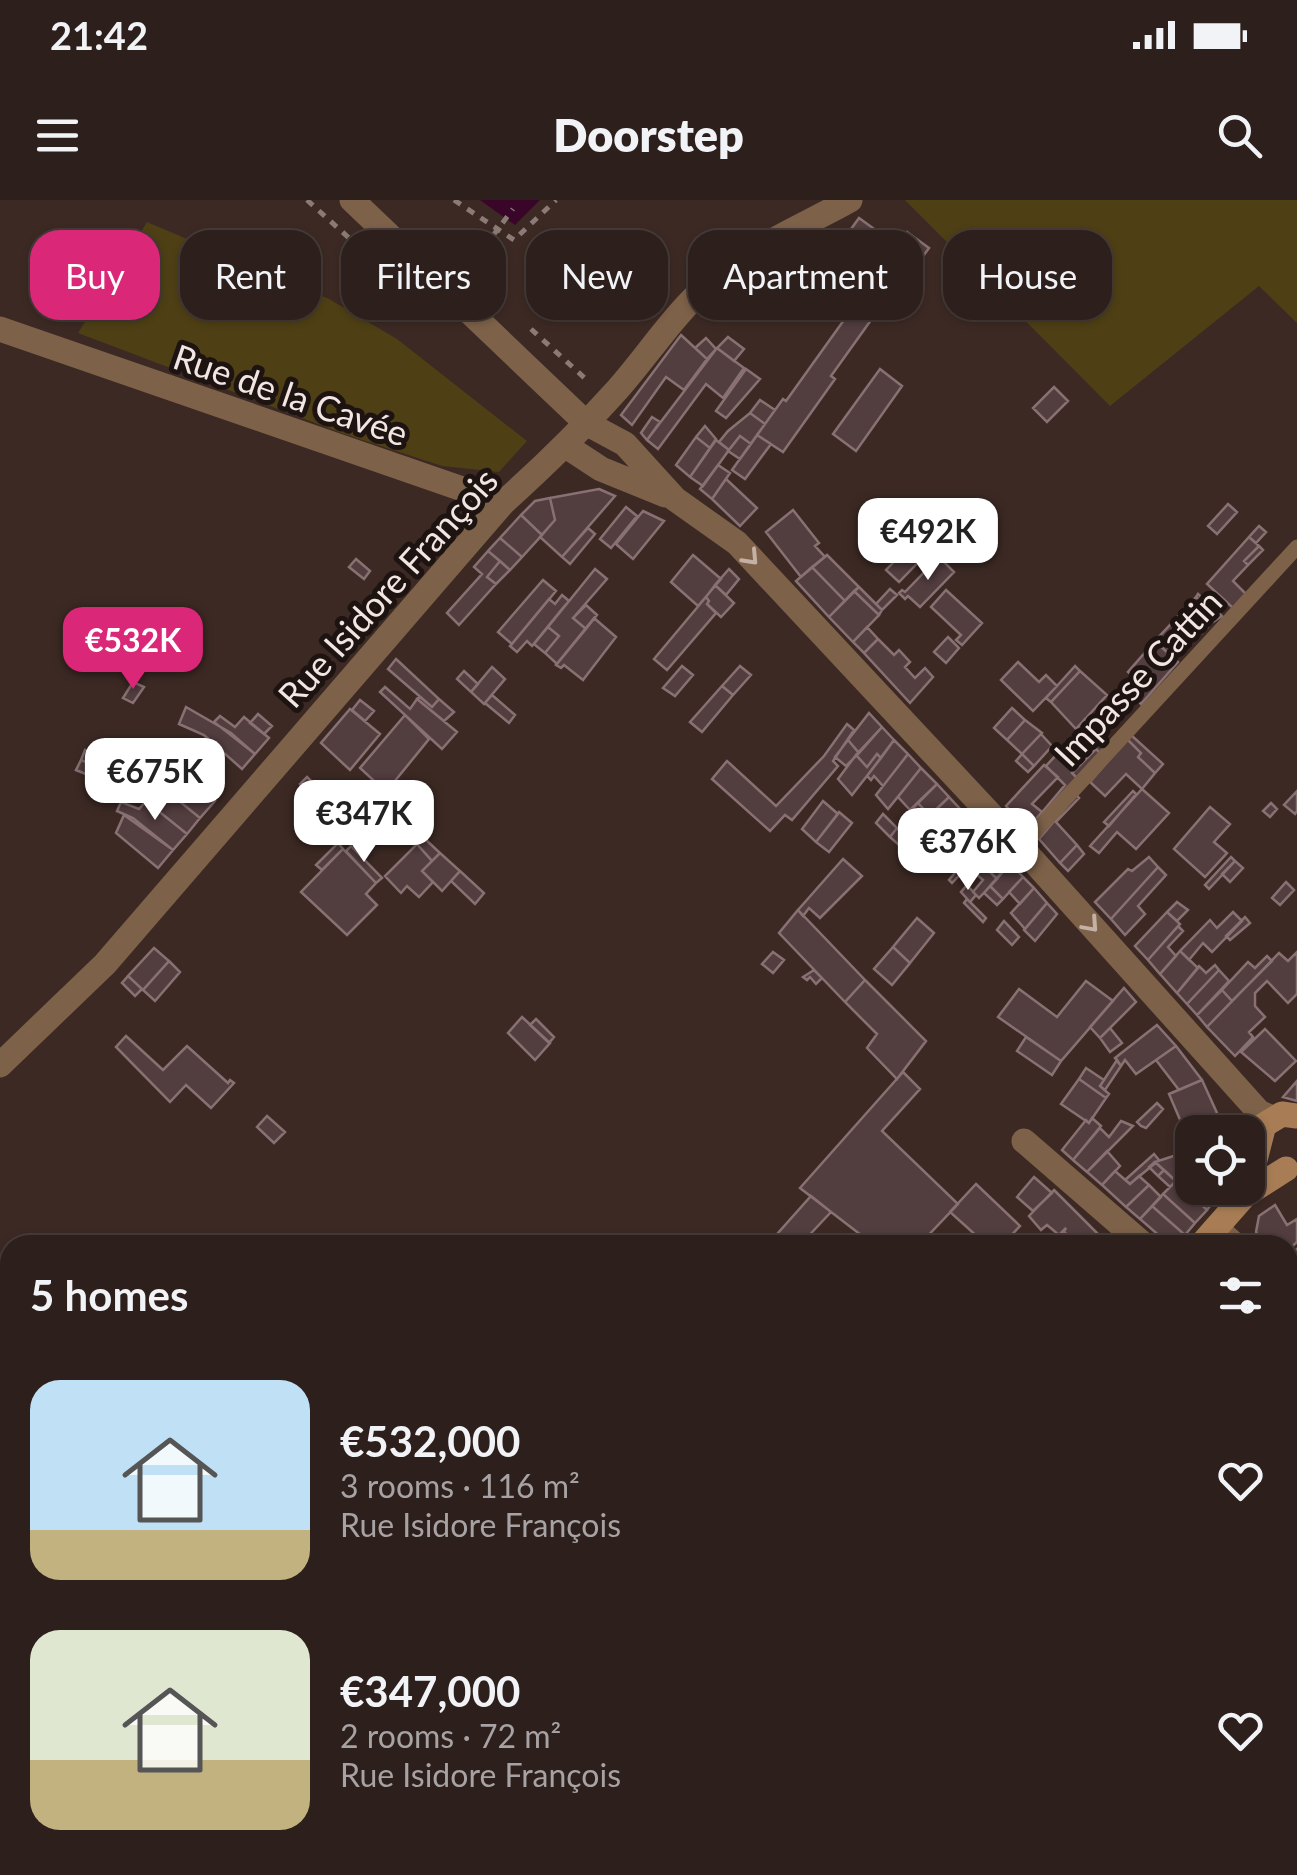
<!DOCTYPE html>
<meta charset="utf-8">
<style>
body{margin:0;font-family:Lato,sans-serif;background:#352724;color:#f1f3f6;height:100vh;display:flex;flex-direction:column;font-size:38px;white-space:nowrap}
*{box-sizing:border-box;margin:0}
p{font-size:32px;color:#a7a2a3}
.icon{flex:none;width:55px;height:55px;fill:none;stroke:currentColor;stroke-width:2;stroke-linecap:round;stroke-linejoin:round}
.map{position:relative;flex:1;overflow:hidden}
.sheet{position:absolute;left:0px;top:1035px;width:1298px;height:640px;display:flex;flex-direction:column;background:#2d1f1b;border-radius:30px 30px 0 0;box-shadow:0 2px 8px #0004,0 0 0 2px #483d3a}
.sheet>*{flex:none}
.hud{position:absolute;left:30px;top:30px;width:1238px;height:90px;display:flex;gap:20px}
.fabs{position:absolute;left:1175px;top:915px;display:grid;gap:20px}
.fabs a{display:grid;place-items:center;width:90px;height:90px;border-radius:20px;background:#2d1f1b;box-shadow:0 2px 8px #0004,0 0 0 2px #483d3a;font-size:50px}
.price{position:absolute;translate:-50% -85px;padding:0 22px;border-radius:20px;background:#fff;color:#222;font-size:32px;line-height:65px;filter:drop-shadow(0 2px 5px #0008)}
.price::after{content:'';position:absolute;left:50%;top:60px;width:30px;height:22px;margin-left:-15px;background:inherit;clip-path:polygon(0 0,100% 0,50% 100%)}
.price.selected{background:#db2777;color:#fff}
ul{padding:0;list-style:none}
li{display:flex;align-items:center;gap:30px;height:250px;padding:0 30px}
li span{display:grid;place-items:center;flex:none;width:280px;height:200px;border-radius:30px;color:#555}
li>.icon{margin-inline-start:auto}
span .icon{width:120px;height:120px;fill:#fffc;stroke-width:1}
li b{font-size:42px}
h2{display:flex;justify-content:space-between;align-items:center;height:120px;padding:0 30px;font-size:42px}
.tag{padding:0 35px;border-radius:30px;background:#2d1f1b;box-shadow:0 2px 8px #0004,0 0 0 2px #483d3a;font-size:35px;line-height:90px}
.tag.selected{background:#db2777;color:#fff}
.status{display:flex;justify-content:space-between;align-items:center;height:70px;padding:0 50px;background:#2d1f1b;direction:ltr}
.status svg{height:28px;fill:currentColor}
header{display:flex;justify-content:space-between;align-items:center;height:130px;padding:0 30px;background:#2d1f1b;font-size:45px;font-weight:800}
.map>svg:first-child{display:block}
</style>
<div class="status"><b>21:42</b><svg viewBox="0 0 49 12"><path d="M0 12V9h3v3zM5 12V6h3v6zM10 12V3h3v9zM15 12V0h3v12zM26 1h20v11H26zM47 4h2v5h-2z"/></svg></div>
<header><svg class="icon" aria-label="menu" viewBox="0 0 24 24"><path d="M4 6h16M4 12h16M4 18h16"/></svg>Doorstep<svg class="icon" aria-label="search" viewBox="0 0 24 24"><circle cx="10" cy="10" r="6"/><path d="M15 15l6 6"/></svg></header>
<div class="map">
<svg width="1297" height="1675" viewBox="0 0 1297 1675">
<rect width="100%" height="100%" fill="#3c2924"/>
<!-- green -->
<path fill="#4e3f15" d="M905 0H1297V123L1259 86 1110 206Z
M147 22 329 99 397 139 527 241 499 272 442 266 344 234 78 133Z"/>
<!-- water -->
<path fill="#390528" d="M480 0H540L515 25Z
M1102 1665H1141L1139 1675H1099Z"/>
<!-- building -->
<path fill="#523d3f" stroke="#897173" stroke-width="2.5" d="M859 18 877 31 864 49 846 36Z
M830 31 841 42 824 65 810 52Z
M907 32 929 48 913 70 909 67 831 176 835 179 783 252 757 235 783 199 786 201Z
M873 36 887 53 880 64 862 51Z
M810 52 815 57 803 70 798 65Z
M681 135 707 159 684 190 666 177 632 225 621 215Z
M728 137 744 149 734 161 717 148Z
M706 138 716 149 707 159 695 148Z
M717 148 744 168 723 198 706 184 658 249 647 240Z
M746 169 760 179 726 218 716 211Z
M880 169 902 186 856 251 833 234Z
M1054 187 1068 201 1047 222 1033 208Z
M760 200 775 210 765 224 750 213Z
M750 213 765 224 751 244 740 236 729 250 719 242 728 231Z
M652 217 660 222 647 240 641 233Z
M705 226 716 239 710 248 696 237Z
M757 235 771 244 745 279 732 270Z
M740 236 751 244 740 259 728 251Z
M696 237 710 248 690 277 676 265Z
M716 240 729 250 703 286 690 277Z
M718 265 730 273 712 299 700 289Z
M726 279 757 308 740 326 712 299Z
M599 289 615 296 562 357 540 337 555 320 550 298Z
M550 298 555 320 542 335 521 315 535 301Z
M1228 304 1237 312 1217 334 1208 326Z
M626 307 637 316 611 348 600 339Z
M793 310 819 343 815 346 825 357 801 377 766 332Z
M643 311 664 321 633 359 616 344Z
M521 315 542 335 522 357 500 338Z
M1259 326 1266 332 1256 343 1249 337Z
M928 327 940 340 899 382 886 370Z
M588 328 595 334 570 364 562 357Z
M1249 337 1259 346 1244 361 1248 365 1233 381 1246 394 1233 408 1207 384Z
M500 338 522 357 510 370 488 351Z
M1259 346 1263 350 1248 365 1244 361Z
M488 351 500 361 487 377 496 384 459 425 447 413 482 374 474 367Z
M693 355 721 379 698 406 671 382Z
M827 355 859 387 845 401 812 367Z
M939 357 954 372 920 407 908 396 905 399 899 393 902 390 905 392Z
M356 359 370 371 364 379 349 367Z
M500 361 510 370 496 384 487 377Z
M812 367 845 401 829 417 796 381Z
M595 369 607 379 573 418 586 429 557 464 545 453 559 436 548 427Z
M729 369 739 379 726 395 715 385Z
M543 380 556 391 512 444 498 432Z
M715 385 734 403 721 417 707 404 709 401 706 397Z
M859 387 882 410 879 415 854 391Z
M890 389 897 395 882 410 876 404Z
M946 390 982 423 962 445 956 440 961 435 931 407Z
M854 391 879 415 853 442 829 417Z
M1198 394 1222 416 1210 424 1204 413 1209 408 1196 397Z
M562 395 569 401 562 409 532 446 527 441 517 452 510 446 549 399 555 404Z
M706 397 709 401 707 404 716 413 667 470 654 459Z
M1196 397 1209 408 1204 413 1210 424 1202 433 1199 430 1173 458 1155 441Z
M586 405 597 415 586 429 573 418Z
M594 418 616 437 583 480 564 465 561 468 556 465Z
M548 427 559 436 545 453 534 444Z
M867 427 878 439 864 453 853 442Z
M948 437 959 448 946 463 934 452Z
M878 439 894 455 899 450 910 462 905 467 915 478 925 468 933 477 910 503 864 453Z
M1155 441 1178 462 1141 504 1126 490 1136 479 1128 472Z
M396 459 439 499 432 507 388 469Z
M1018 462 1039 482 1046 475 1057 486 1033 511 1001 480Z
M682 466 693 475 675 496 663 488Z
M740 466 751 475 733 495 722 486Z
M1075 466 1080 471 1051 502 1046 498Z
M492 467 505 479 484 504 471 492Z
M464 471 478 484 471 492 457 479Z
M1080 471 1107 495 1076 529 1051 502Z
M133 482 144 487 133 503 123 498Z
M722 486 733 495 702 532 690 522Z
M385 487 410 509 417 499 457 532 442 549 380 492Z
M492 495 515 515 509 523 485 503Z
M420 497 432 507 439 499 454 512 444 521 417 499Z
M360 500 374 511 365 521 352 510Z
M186 507 231 533 255 554 242 569 204 535 179 524Z
M1012 508 1025 520 1007 540 994 528Z
M350 509 380 534 350 570 321 543Z
M869 513 882 527 859 553 848 540Z
M258 514 272 526 264 534 250 523Z
M405 515 429 539 386 592 360 568Z
M220 516 235 527 244 517 269 538 255 554 214 522Z
M1085 519 1110 543 1100 553 1076 529Z
M1025 520 1042 533 1022 554 1007 540Z
M847 524 854 530 833 561 838 566 792 620 785 615 770 631 712 579 727 561 776 606 824 556Z
M882 527 894 540 881 558 877 554 867 567 856 555Z
M1078 531 1096 549 1072 573 1078 579 1042 619 1039 616 1065 585 1046 566Z
M1041 534 1052 546 1034 566 1022 554Z
M1131 535 1163 564 1155 573 1138 557 1141 553 1127 539Z
M1127 539 1141 553 1138 557 1155 573 1142 589 1126 574 1105 596 1090 582Z
M848 540 859 553 846 566 835 557Z
M894 540 908 554 883 586 874 576 871 580 867 576Z
M1096 549 1101 554 1078 579 1072 573Z
M85 550 106 560 102 569 81 560Z
M877 554 881 558 852 595 838 579 856 555 867 567Z
M908 554 921 568 888 609 876 595Z
M1022 554 1034 566 1028 572 1016 561Z
M81 560 102 569 98 579 76 570Z
M154 564 169 577 175 569 215 601 200 618 157 583 143 576Z
M1044 565 1058 577 1032 604 1042 612 1027 629 1006 606Z
M921 568 937 584 910 610 898 597Z
M143 576 157 583 200 618 187 634 146 601 154 591 140 579Z
M307 577 320 590 313 597 300 584Z
M937 584 949 597 930 616 918 603Z
M149 586 154 591 146 601 139 598Z
M1142 589 1169 613 1136 649 1117 632 1099 653 1090 646Z
M1133 591 1136 594 1109 626 1104 622Z
M1297 591V611L1295 614 1284 605Z
M1076 595 1079 598 1056 622 1077 645 1060 663 1039 639Z
M949 597 961 610 926 640 915 629Z
M146 601 187 634 173 650 133 618 117 611 121 602 139 609Z
M823 601 838 614 816 642 802 629Z
M918 603 930 616 915 629 904 618Z
M1271 603 1277 609 1270 617 1263 611Z
M1210 607 1230 624 1214 642 1227 653 1205 677 1174 649Z
M961 610 974 623 939 651 926 640Z
M839 612 852 623 829 652 816 642Z
M883 614 897 628 890 637 876 623Z
M124 615 173 650 158 668 116 633Z
M897 628 907 637 899 645 890 637Z
M986 636 998 650 976 674 964 662Z
M907 637 917 647 908 654 899 645Z
M424 638 440 653 432 661 417 644Z
M926 640 939 651 918 664 908 654Z
M338 643 343 649 322 670 316 665Z
M417 644 432 661 422 671 433 682 419 697 407 686 401 693 385 676Z
M1077 645 1084 654 1068 671 1060 663Z
M351 646 382 678 376 683 346 651Z
M343 649 376 683 366 694 377 705 347 735 301 692Z
M998 650 1010 663 997 679 984 666Z
M440 653 460 671 442 691 422 671Z
M1149 657 1158 667 1111 719 1095 702 1128 669 1132 671Z
M1231 657 1235 661 1209 689 1205 685Z
M843 659 862 676 820 718 809 708 803 716 798 710Z
M1235 661 1243 668 1230 682 1222 674Z
M964 662 968 666 952 683 949 680Z
M1010 663 1023 677 1003 699 990 686Z
M984 666 997 679 979 698 973 692 983 680 976 674Z
M1158 667 1166 675 1138 706 1145 714 1125 735 1111 719Z
M460 671 484 693 475 704 451 681Z
M1023 677 1034 688 1020 704 1009 692Z
M1286 682 1294 690 1280 705 1272 698Z
M967 685 976 695 970 702 961 692Z
M990 686 1003 699 997 705 984 693Z
M1034 688 1047 703 1025 729 1011 713Z
M967 699 986 718 983 722 964 703Z
M1177 702 1188 710 1177 721 1167 712Z
M1047 703 1057 714 1035 741 1024 730Z
M798 710 865 780 845 802 779 733Z
M1167 712 1180 724 1148 760 1135 746Z
M1233 712 1242 721 1212 752 1203 743 1189 760 1180 751 1210 720 1217 728Z
M1245 717 1250 723 1230 740 1226 736Z
M917 718 934 733 910 763 893 747Z
M1004 721 1019 737 1012 745 997 730Z
M1178 726 1183 731 1168 747 1176 756 1160 774 1148 760Z
M893 747 910 763 892 785 874 769Z
M154 748 169 761 143 790 128 776Z
M1180 751 1198 768 1177 793 1160 774Z
M773 752 784 760 773 773 762 764Z
M1297 752V794L1288 803 1267 781 1255 793V806L1265 817 1249 832 1253 837 1235 856 1207 827 1279 753 1288 761Z
M1267 756 1272 761 1232 801 1222 790 1248 762 1255 768Z
M169 761 180 772 155 801 143 790Z
M1215 765 1219 770 1187 804 1177 793 1199 766 1206 773Z
M814 770 822 778 816 784 810 777 807 780 803 777Z
M1219 770 1229 781 1197 815 1187 804Z
M128 776 142 789 135 796 122 783Z
M865 780 926 841 897 879 867 848 877 834 845 802Z
M1086 781 1113 801 1061 861 998 817 1019 789 1057 817Z
M1124 788 1136 802 1100 838 1090 827Z
M1222 790 1232 801 1207 827 1197 815Z
M522 817 550 843 535 860 508 833Z
M536 819 554 837 549 843 530 825Z
M1157 825 1176 846 1136 874 1125 860 1121 866 1115 858Z
M1110 828 1122 843 1110 852 1100 838Z
M1265 829 1296 861 1275 881 1241 852Z
M126 836 163 870 187 846 228 883 230 880 234 883 211 908 186 885 170 902 116 847Z
M1026 837 1061 861 1052 875 1017 851Z
M1176 846 1202 880 1179 890 1156 860Z
M1117 860 1121 866 1105 890 1100 886Z
M1086 868 1104 880 1100 886 1109 894 1106 898 1079 879Z
M903 872 920 889 882 931 958 1004 919 1045H874L800 988Z
M1079 879 1106 898 1089 923 1061 904Z
M1202 880 1222 924 1205 932 1199 922 1184 929 1169 894Z
M1297 881V901L1283 897Z
M1157 903 1163 909 1146 928 1141 926 1137 922Z
M267 916 285 932 274 943 257 927Z
M1092 918 1101 926 1073 960 1062 950 1086 920 1089 923Z
M1121 921 1133 926 1087 972 1073 960 1100 928 1109 937Z
M1192 950V988L1222 990 1207 1010 1155 962Z
M1107 951 1120 966 1102 985 1087 972Z
M1154 954 1159 960 1130 984 1125 980Z
M1155 962 1164 970 1158 976 1149 967Z
M1164 970 1176 981 1170 987 1158 976Z
M1115 971 1130 984 1139 976 1149 985 1126 1007 1102 985Z
M1034 977 1052 993 1033 1011 1017 997Z
M1176 981 1207 1010 1195 1023 1163 994Z
M976 984 1020 1026 1002 1045H980L977 1043 980 1039 950 1012Z
M1149 985 1161 997 1140 1019 1126 1007Z
M1054 990 1105 1041 1101 1045H1079L1064 1032 1066 1028 1059 1035 1047 1025 1041 1030 1029 1016Z
M1163 994 1195 1023 1185 1035 1152 1006Z
M811 996 831 1012 800 1045H761L765 1040 769 1043Z
M1275 1005 1287 1025 1297 1019V1042L1288 1050V1045H1264L1256 1032 1259 1016Z
M1152 1006 1185 1035 1175 1045H1170L1140 1019Z
M1297 1049V1076L1288 1084V1057Z
M1288 1178 1297 1182 1288 1211Z
M1296 1306 1297 1327 1288 1350V1314Z
M10 1423V1446L0 1436Z
M0 1436 10 1446V1476L0 1486Z
M1288 1457 1297 1459V1529L1289 1516 1288 1518Z
M152 1665H174L164 1675Z
M174 1665H206L209 1668 202 1675H164Z
M269 1665H295L286 1675H280Z
M295 1665H330L340 1675H286Z
M330 1665H349L359 1675H340Z
M600 1665H635L645 1675H610Z
M789 1665H800L810 1675H780Z
M833 1665H889L878 1675H840Z
M989 1665H1014L1025 1675H979Z
M1014 1665H1036L1026 1675Z
M1164 1665H1208L1206 1672 1200 1675H1161Z
M1215 1665H1251L1237 1675H1223Z"/>
<g fill="none" stroke-linecap="round" stroke-linejoin="round">
<!-- path -->
<path stroke="#8b7a76" stroke-width="5" stroke-dasharray="8 8" stroke-linecap="butt" d="M307 0 349 38
M454 0 514 40 556 0
M464 74 513 9
M531 129 589 182"/>
<!-- lane -->
<path stroke="#7d6149" stroke-width="15" d="M1021 647 1297 347"/>
<!-- street -->
<path stroke="#7d6149" stroke-width="25" d="M352 0 586 223 625 244 675 299 737 343 1021 647 1259 912 1272 918
M0 129 503 303
M566 246 601 269 665 295
M0 865 105 764 503 303C543 267 581 230 617 190 649 154 675 112 712 81 752 47 805 25 850 0
M1024 941 1144 1045
M1216 1028 1235 1045
M1288 1108 1297 1117
M0 1272 10 1282
M1288 1432 1297 1423
M0 1543 10 1533
M0 1589 10 1598
M79 1665 89 1675
M944 1675 955 1665"/>
<!-- secondary -->
<path stroke="#a87d55" stroke-width="25" d="M1248 987 1264 925 1282 914 1297 916
M1201 1045 1245 995 1286 969
M1288 1381 1297 1392"/>
</g>
<!-- one-way arrows -->
<defs><path id="oneway-chevron" d="M-2-3.5L2.5 0L-2 3.5" fill="none" stroke-width="1.6" stroke-linecap="round" stroke-linejoin="round" transform="scale(2.5)"/></defs>
<g stroke="#c4b1a5">
<use href="#oneway-chevron" transform="translate(751 358) rotate(47)"/>
<use href="#oneway-chevron" transform="translate(1091 725) rotate(48)"/>
</g>
<g text-anchor="middle" dominant-baseline="central" stroke-width="10" stroke-linejoin="round" paint-order="stroke">
<!-- street labels -->
<g font-size="35" fill="#f3e6e2" stroke="#1d1412">
<text transform="translate(291 194) rotate(19)">Rue de la Cavée</text>
<text transform="translate(387 387) rotate(-48)">Rue Isidore François</text>
<text transform="translate(1137 477) rotate(-47)">Impasse Cattin</text>
</g>
</g>
</svg>
<div class="fabs">
<a><svg class="icon" aria-label="locate" viewBox="0 0 24 24"><circle cx="12" cy="12" r="6"/><path d="M12 2v4M12 18v4M2 12h4M18 12h4"/></svg></a>
</div>
<b class="price" style="left:928px;top:383px">€492K</b>
<b class="price selected" style="left:133px;top:492px">€532K</b>
<b class="price" style="left:155px;top:623px">€675K</b>
<b class="price" style="left:364px;top:665px">€347K</b>
<b class="price" style="left:968px;top:693px">€376K</b>
<div class="hud">
<a class="tag selected">Buy</a>
<a class="tag">Rent</a>
<a class="tag">Filters</a>
<a class="tag">New</a>
<a class="tag">Apartment</a>
<a class="tag">House</a>
</div>
<section class="sheet">
<h2>5 homes<svg class="icon" aria-label="filters" viewBox="0 0 24 24"><path d="M4 7h16M4 17h16"/><circle cx="9" cy="7" r="2"/><circle cx="15" cy="17" r="2"/></svg></h2>
<ul>
<li><span style="background:linear-gradient(#bfe0f5 75%,#c2b280 0)"><svg class="icon" aria-label="home" viewBox="0 0 24 24"><path d="M3 11l9-7 9 7M6 9v11h12V9"/></svg></span><div><b>€532,000</b><p>3 rooms · 116 m²</p><p>Rue Isidore François</p></div><svg class="icon" aria-label="heart" viewBox="0 0 24 24"><path d="M12 20l-8-8c-3-5 5-10 8-4 3-6 11-1 8 4z"/></svg></li>
<li><span style="background:linear-gradient(#dfe7d0 65%,#c2b280 0)"><svg class="icon" aria-label="home" viewBox="0 0 24 24"><path d="M3 11l9-7 9 7M6 9v11h12V9"/></svg></span><div><b>€347,000</b><p>2 rooms · 72 m²</p><p>Rue Isidore François</p></div><svg class="icon" aria-label="heart" viewBox="0 0 24 24"><path d="M12 20l-8-8c-3-5 5-10 8-4 3-6 11-1 8 4z"/></svg></li>
</ul>
</section>
</div>
